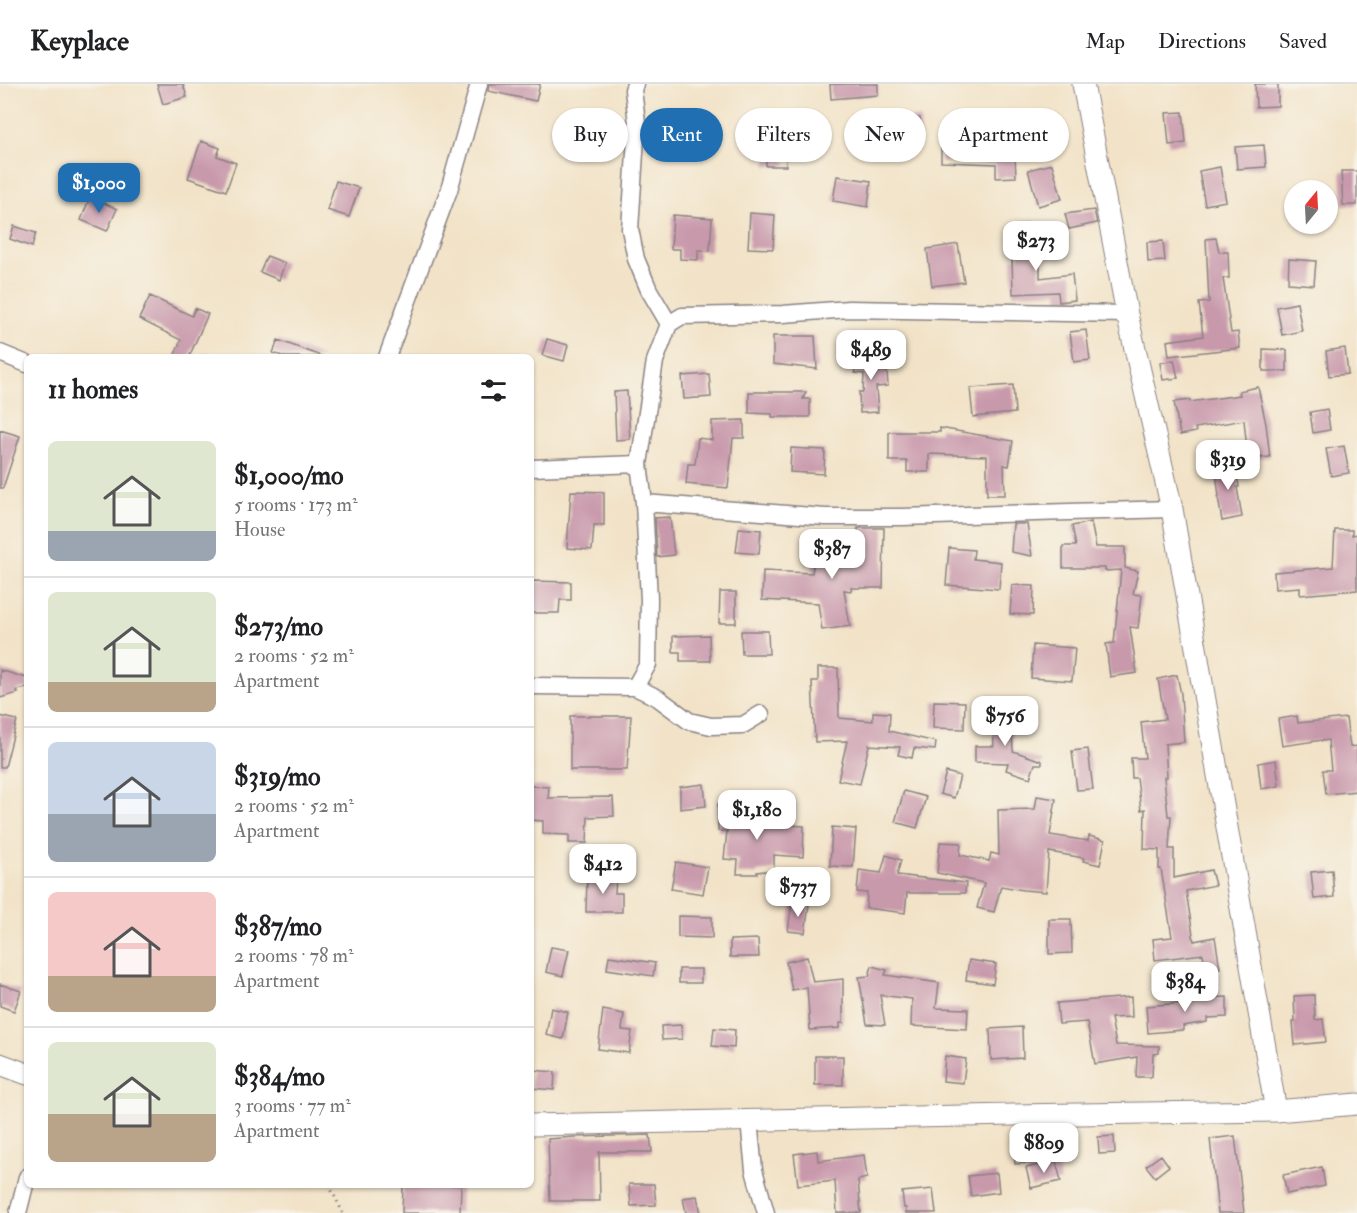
<!DOCTYPE html>
<meta charset="utf-8">
<style>
body{margin:0;font-family:"IM FELL Double Pica",serif;background:#f6f6f6;color:#202124;height:100vh;display:flex;flex-direction:column;font-size:22px;white-space:nowrap}
*{box-sizing:border-box;margin:0}
p{font-size:20px;color:#757577}
.icon{flex:none;width:33px;height:33px;fill:none;stroke:currentColor;stroke-width:2;stroke-linecap:round;stroke-linejoin:round}
.map{position:relative;flex:1;overflow:hidden}
.sheet{position:absolute;left:24px;top:270px;width:510px;height:834px;display:flex;flex-direction:column;background:#fff;border-radius:9px;box-shadow:0 2px 4px #0004}
.sheet>*{flex:none}
.banner{position:absolute;left:552px;top:24px;width:570px;height:54px;display:flex;gap:12px}
.needle{width:39px;rotate:18deg}
.fabs{position:absolute;left:1284px;top:96px;display:grid;gap:12px}
.fabs a{display:grid;place-items:center;width:54px;height:54px;border-radius:50%;background:#fff;box-shadow:0 2px 4px #0004;font-size:30px}
.price{position:absolute;translate:-50% -51px;padding:0 14px;border-radius:12px;background:#fff;color:#222;font-size:20px;line-height:39px;filter:drop-shadow(0 2px 3px #0008)}
.price::after{content:'';position:absolute;left:50%;top:36px;width:18px;height:14px;margin-left:-9px;background:inherit;clip-path:polygon(0 0,100% 0,50% 100%)}
.price.current{background:#1f6fb2;color:#fff}
ul{padding:0;list-style:none}
li{display:flex;align-items:center;gap:18px;height:150px;padding:0 24px}
li+li{border-top:2px solid #e0e0e0}
li span{display:grid;place-items:center;flex:none;width:168px;height:120px;border-radius:9px;color:#555}
li>.icon{margin-inline-start:auto}
span .icon{width:72px;height:72px;fill:#fffc;stroke-width:1}
li b{font-size:26px}
h2{display:flex;justify-content:space-between;align-items:center;height:72px;padding:0 24px;font-size:26px}
.pill{padding:0 21px;border-radius:27px;background:#fff;box-shadow:0 2px 4px #0004;font-size:21px;line-height:54px}
.pill.current{background:#1f6fb2;color:#fff}
header{display:flex;align-items:center;gap:36px;box-sizing:border-box;height:84px;padding:0 30px;background:#fff;border-bottom:2px solid #e0e0e0}
header strong{font-size:28px}
nav{display:flex;gap:33px;margin-inline-start:auto;font-size:21px}
.map>svg:first-child{display:block}
</style>
<header>
<strong>Keyplace</strong>
<nav><a>Map</a><a>Directions</a><a>Saved</a></nav>
</header>
<div class="map">
<svg width="1357" height="1129" viewBox="0 0 1357 1129">
<rect width="100%" height="100%" fill="#f7f3e8"/>
<filter id="ink" filterUnits="userSpaceOnUse"><feTurbulence type="fractalNoise" baseFrequency=".0167" numOctaves="2"/><feDisplacementMap in="SourceGraphic" scale="12" xChannelSelector="R" yChannelSelector="G"/><feConvolveMatrix kernelMatrix="1 2 1 2 8 2 1 2 1" color-interpolation-filters="sRGB"/></filter>
<filter id="wash" filterUnits="userSpaceOnUse"><feTurbulence type="fractalNoise" baseFrequency=".008" numOctaves="4" result="noise"/><feDisplacementMap in="SourceGraphic" scale="24" xChannelSelector="R" yChannelSelector="G"/><feGaussianBlur stdDeviation="1.35" result="paint"/><feColorMatrix in="noise" values="0 0 0 0 0 0 0 0 0 0 0 0 0 0 0 0 0 1.4 0 .05"/><feComposite in="paint" operator="in"/></filter>
<g filter="url(#wash)">
<rect width="100%" height="100%" fill="#f2e3c8"/>
<g id="blocks">
<!-- building -->
<path fill="#c898ab" d="M157 0H183L187 13 163 20Z
M489 0H540L536 17 488 7Z
M830 0H878V11L831 15Z
M1255 0H1278V22L1256 23Z
M1014 28 1019 51 1014 52 1016 93 996 94V80L941 78V58L1002 60 996 32Z
M1183 28 1186 59 1169 61 1166 29Z
M896 34H920L921 53 897 54Z
M766 54H787L786 82H766Z
M201 57 220 64 217 72 236 79 226 107 188 94Z
M1264 61 1266 83 1237 85 1235 63Z
M1052 80 1062 115 1038 122 1028 86Z
M1220 83 1226 117 1205 121 1199 87Z
M1341 87H1357V121H1343Z
M837 92 871 97 868 123 833 117Z
M336 97 359 104 349 133 327 126Z
M90 113 117 125 107 147 81 136Z
M1094 126 1097 139 1069 145 1065 130Z
M750 129 775 131 773 165 748 164Z
M673 131 712 134 710 167 698 166V176L680 175V165H671Z
M1027 139 1034 174 1040 173V194L1072 190 1075 216 1059 218 1058 208 1013 210 1012 174H1020L1013 143Z
M14 142 36 149 32 163 10 155Z
M1216 154 1219 168H1228L1229 194H1223L1231 249 1238 248 1240 264 1169 272 1167 257 1203 252 1199 219 1209 218 1206 155Z
M1163 157 1165 177 1148 178 1147 158Z
M958 160 964 198 932 202 927 165Z
M267 172 285 179 279 196 260 188Z
M1289 175 1316 177 1314 201 1288 199Z
M150 212 192 232 195 224 208 230 189 273H174L181 256 139 235Z
M1297 219 1302 247 1282 251 1277 223Z
M1086 246 1090 276 1074 278 1070 248Z
M773 252H815L817 285 773 280Z
M547 255 568 261 564 277 542 271Z
M278 256 321 272V273H285L273 269Z
M1345 264 1348 290 1329 292 1326 267Z
M1263 265 1287 266V287H1263Z
M886 272 888 302 876 303 878 328 860 329 859 308H863L864 290 855 289 854 274Z
M1174 276 1178 294 1163 296 1160 279Z
M709 290 711 313 684 315 682 292Z
M1013 301 1015 329 973 333 970 304Z
M1258 303 1266 340 1270 373 1248 375 1244 336 1195 344 1196 348 1180 351 1174 318 1190 316V318L1240 311 1239 307Z
M627 307 630 355 616 356 614 308Z
M749 308H806L803 315H810V333H772V330L749 329Z
M1327 325 1330 346 1313 349 1310 328Z
M744 336V354H733L728 404 686 400 688 380H695L698 354 712 356V337Z
M940 344 1013 357 1009 382 1004 381 1005 411H987V372L929 370V388H907V377H889V348H940Z
M0 346 20 352 3 404H0Z
M1344 362 1349 389 1331 392 1326 365Z
M791 364 825 366 824 390 790 388Z
M1235 378 1239 403H1237L1242 433 1222 437 1218 413 1219 412 1215 381Z
M571 407 604 408V441H594L592 466 567 464Z
M670 433 674 471 657 473 655 434Z
M1091 438 1096 463H1125V484L1138 487 1133 510 1142 511 1138 544 1130 543 1137 589 1110 593 1106 560 1114 559 1121 486 1105 487V484H1063V462H1076L1072 442Z
M1013 440H1027L1032 472 1011 468Z
M739 444 761 446 759 470 736 468Z
M858 444H884L883 504H851V507L844 506 850 542 822 546 818 519 762 516 763 487 812 489 814 476 830 478 832 472 858 476Z
M1335 446H1352V451L1357 450V506L1300 511V503L1275 505 1274 488 1333 483Z
M949 464 974 466 973 475 1001 478 999 505 946 501Z
M531 497 571 498V516H560L559 529H531Z
M1012 501 1034 502 1033 531 1010 530Z
M720 508H736V539H719Z
M741 547H768L769 570H742Z
M709 551 710 577H680V568H673V552Z
M1033 561 1075 564 1072 597 1031 594Z
M818 584H838L839 634 873 637V628L890 629 889 647 936 658 935 666 914 664 912 674 898 671 900 663 869 661 860 700 838 696 847 657 815 658 812 597H818Z
M0 586 27 594V604L17 606 18 609 0 614Z
M1177 591 1181 610 1184 658 1165 660 1167 693H1164L1168 732H1171L1169 765H1174V794L1211 786 1215 801 1186 807 1194 857 1215 853 1220 884 1206 886 1203 870 1155 876 1153 855 1172 853 1161 785H1159V766L1144 765 1145 725 1141 726 1137 694H1132L1131 674H1145L1141 638 1165 635 1158 595Z
M934 617 965 618 964 645 933 644Z
M992 624H1011L1013 667 1042 677V680H1035L1030 694 1006 686 1008 679 975 678V662H994Z
M0 632 17 636 5 683H0Z
M570 632H631L627 686H570Z
M1297 632 1298 639 1346 634 1350 663 1357 662V707L1326 710 1323 686H1331L1328 656 1322 657V656L1282 662 1278 635Z
M1088 665 1093 705 1077 706 1072 667Z
M1276 676 1279 702 1261 705 1258 679Z
M946 688 960 692 954 714 940 710Z
M704 700 706 722 680 725V703Z
M531 702 549 703 548 714 613 713 614 732 588 733 587 759H569V751L543 750V737L531 736Z
M904 707 926 713 917 744 895 738Z
M1037 712 1056 715 1050 751 1088 757 1089 752 1105 756 1100 781 1083 777 1084 774 1049 768 1046 808 1023 806 1001 802 994 828 977 824 984 799 937 789 940 758 961 759 960 771 989 777 991 769 999 771 998 726 1035 725Z
M718 720H738V738L804 742 803 773 774 771V786L757 788V790H737L738 776 724 775 727 747H718Z
M832 743 856 745 853 783 830 782Z
M886 771 901 776 897 791 966 799 965 809H907L905 829 866 824 867 809 857 808 859 786 881 789Z
M676 778 708 783 703 810 671 805Z
M1332 786 1334 813 1314 815 1311 788Z
M587 793H616L615 809H622V828H586Z
M792 818 809 820 805 849 788 847Z
M678 832 712 833V854L678 853Z
M1049 835H1071L1072 869 1049 870Z
M758 855 759 873H730V856Z
M551 863 569 866 563 892 546 888Z
M609 872 655 879 653 892 607 885Z
M807 873 813 898 843 895V939H840V944L810 946 807 903 792 906 786 878Z
M969 876 996 880 993 900 966 896Z
M872 882 887 886 885 891 939 899 936 924 968 925 967 945 911 942 912 915 880 911 885 941 867 940 859 893 869 892Z
M679 885H701V899H679Z
M0 900 21 907 14 927 0 922Z
M1202 908 1203 914 1227 913V933L1207 934V938L1183 942V946L1148 949 1146 922 1183 919 1182 912Z
M1314 911 1315 936 1323 935 1326 958 1295 961 1293 938H1295L1294 912Z
M1131 913 1132 933 1111 934 1116 961 1159 962V969L1153 970 1152 993H1136L1137 973 1095 980 1087 938 1059 940 1057 919Z
M551 924 568 928 563 955 546 951Z
M603 926 624 930 622 946 632 947 629 969 598 965Z
M681 941 682 955 662 956 661 942Z
M1022 943 1023 974 991 976 990 945Z
M714 944 735 946 734 964 712 962Z
M815 972H843V1001H815Z
M945 972 966 975 963 999 943 997Z
M531 986 555 988 554 1006 531 1004Z
M650 1051 652 1068H599L600 1117H550L548 1055 574 1053Z
M1114 1052 1115 1069 1099 1070 1098 1053Z
M1235 1052 1244 1129H1218L1210 1055Z
M1034 1054 1036 1078 1015 1080 1013 1056Z
M817 1067 818 1077 864 1071 867 1094 858 1096 861 1129H837L835 1097 798 1101 794 1070Z
M1161 1071 1169 1082 1155 1093 1146 1082Z
M1056 1077 1061 1097 1031 1104 1026 1084Z
M1322 1083 1325 1102 1287 1110 1283 1091Z
M997 1089 999 1108 971 1112 968 1092Z
M629 1100H654L656 1121 631 1122Z
M403 1101H461L460 1129H402Z
M933 1105 936 1129H906V1124H904L902 1108Z
M697 1112 701 1129H686L683 1114Z"/>
</g>
</g>
<g filter="url(#ink)">
<use href="#blocks" fill-opacity="0" stroke="#8a8282" stroke-width="1.5"/>
<g fill="none" stroke-linecap="round" stroke-linejoin="round">
<defs>
<path id="minor" d="M635 0 633 6 637 38 630 145 636 175 649 206 669 240
M0 269 27 280
M387 273 449 106 479 0
M531 384 639 380
M644 419 825 433H902L1172 425
M531 602 635 603 648 580 649 515 644 419 639 380 655 277 669 240 682 232 783 230 849 225 1127 230
M635 603 658 614 689 637 711 642 743 641 761 630
M749 1037 754 1086 766 1129
M18 1129 27 1093"/>
<path id="tertiary" d="M1083 0 1127 230 1172 425 1276 1027
M0 980 27 990
M531 1041 1013 1031 1276 1027 1357 1020"/>
</defs>
<!-- minor casing -->
<use href="#minor" stroke="#8a8282" stroke-width="19"/>
<!-- tertiary casing -->
<use href="#tertiary" stroke="#8a8282" stroke-width="23"/>
<!-- path -->
<path stroke="#8a8282" stroke-width="3" stroke-dasharray="1.5 4.5" stroke-linecap="butt" d="M329 1101 343 1129"/>
<!-- minor -->
<use href="#minor" stroke="#fff" stroke-width="16"/>
<!-- tertiary -->
<use href="#tertiary" stroke="#fff" stroke-width="21"/>
</g>
</g>
</svg>
<div class="fabs">
<a><svg class="needle" viewBox="-14 -14 28 28"><path d="M0-13l5 13h-10z" fill="#e53935"/><path d="M0 13l5-13h-10z" fill="#757577"/></svg></a>
</div>
<b class="price current" style="left:99px;top:130px">$1,000</b>
<b class="price" style="left:1036px;top:188px">$273</b>
<b class="price" style="left:871px;top:297px">$489</b>
<b class="price" style="left:1228px;top:407px">$319</b>
<b class="price" style="left:832px;top:496px">$387</b>
<b class="price" style="left:1005px;top:663px">$756</b>
<b class="price" style="left:757px;top:757px">$1,180</b>
<b class="price" style="left:603px;top:811px">$412</b>
<b class="price" style="left:798px;top:834px">$737</b>
<b class="price" style="left:1185px;top:929px">$384</b>
<b class="price" style="left:1044px;top:1090px">$809</b>
<div class="banner">
<a class="pill">Buy</a>
<a class="pill current">Rent</a>
<a class="pill">Filters</a>
<a class="pill">New</a>
<a class="pill">Apartment</a>
</div>
<section class="sheet">
<h2>11 homes<svg class="icon" aria-label="filters" viewBox="0 0 24 24"><path d="M4 7h16M4 17h16"/><circle cx="9" cy="7" r="2"/><circle cx="15" cy="17" r="2"/></svg></h2>
<ul>
<li><span style="background:linear-gradient(#dfe7d0 75%,#9aa5b1 0)"><svg class="icon" aria-label="home" viewBox="0 0 24 24"><path d="M3 11l9-7 9 7M6 9v11h12V9"/></svg></span><div><b>$1,000/mo</b><p>5 rooms · 173 m²</p><p>House</p></div></li>
<li><span style="background:linear-gradient(#dfe7d0 75%,#b9a48a 0)"><svg class="icon" aria-label="home" viewBox="0 0 24 24"><path d="M3 11l9-7 9 7M6 9v11h12V9"/></svg></span><div><b>$273/mo</b><p>2 rooms · 52 m²</p><p>Apartment</p></div></li>
<li><span style="background:linear-gradient(#c9d6e8 60%,#9aa5b1 0)"><svg class="icon" aria-label="home" viewBox="0 0 24 24"><path d="M3 11l9-7 9 7M6 9v11h12V9"/></svg></span><div><b>$319/mo</b><p>2 rooms · 52 m²</p><p>Apartment</p></div></li>
<li><span style="background:linear-gradient(#f6c9c9 70%,#b9a48a 0)"><svg class="icon" aria-label="home" viewBox="0 0 24 24"><path d="M3 11l9-7 9 7M6 9v11h12V9"/></svg></span><div><b>$387/mo</b><p>2 rooms · 78 m²</p><p>Apartment</p></div></li>
<li><span style="background:linear-gradient(#dfe7d0 60%,#b9a48a 0)"><svg class="icon" aria-label="home" viewBox="0 0 24 24"><path d="M3 11l9-7 9 7M6 9v11h12V9"/></svg></span><div><b>$384/mo</b><p>3 rooms · 77 m²</p><p>Apartment</p></div></li>
</ul>
</section>
</div>
